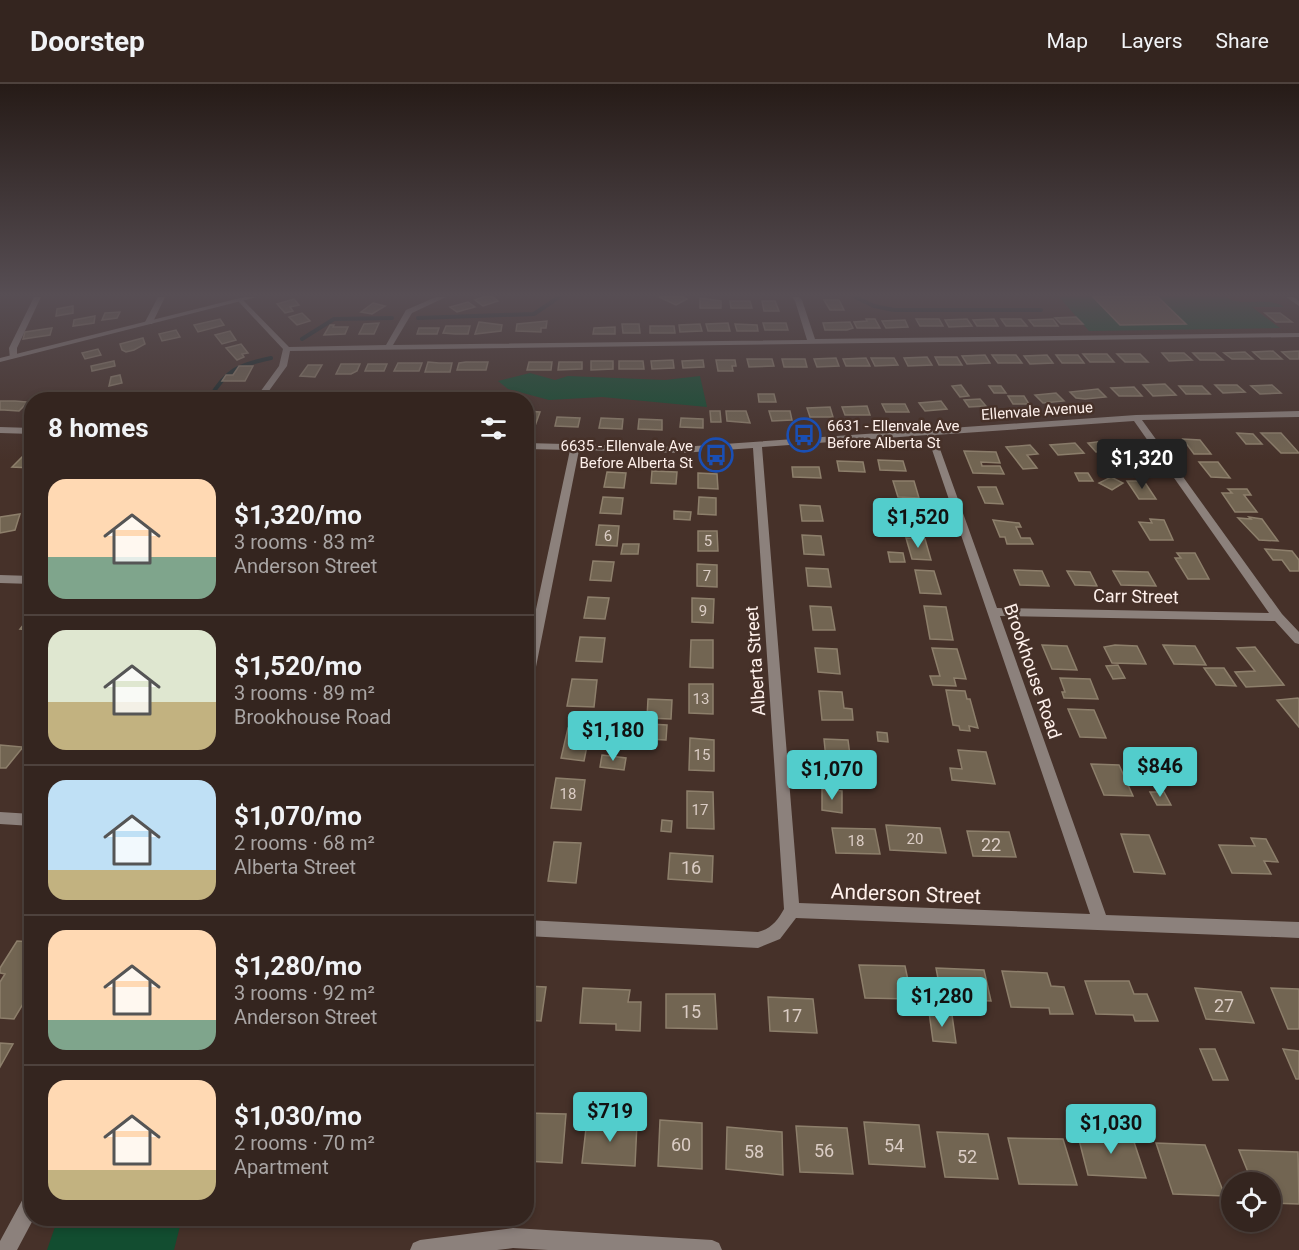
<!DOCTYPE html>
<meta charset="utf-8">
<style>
body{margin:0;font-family:Roboto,sans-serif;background:#3c2d28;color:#f1f3f6;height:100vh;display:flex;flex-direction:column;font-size:22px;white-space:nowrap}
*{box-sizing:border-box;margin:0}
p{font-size:20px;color:#a9a5a4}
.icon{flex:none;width:33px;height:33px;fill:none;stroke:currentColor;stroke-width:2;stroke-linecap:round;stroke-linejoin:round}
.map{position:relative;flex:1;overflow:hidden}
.panel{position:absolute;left:24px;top:308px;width:510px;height:834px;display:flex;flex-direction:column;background:#34251f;border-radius:24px;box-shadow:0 3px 9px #0003,0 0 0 2px #4e423d}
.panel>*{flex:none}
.buttons{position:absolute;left:1221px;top:1088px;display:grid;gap:12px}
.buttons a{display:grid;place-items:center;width:60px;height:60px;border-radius:50%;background:#34251f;box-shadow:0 3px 9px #0003,0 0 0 2px #4e423d;font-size:30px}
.price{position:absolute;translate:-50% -51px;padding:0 14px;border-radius:6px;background:#52cdcc;color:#111;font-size:20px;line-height:39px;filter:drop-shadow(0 2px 3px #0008)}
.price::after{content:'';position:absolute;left:50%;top:36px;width:18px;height:14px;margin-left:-9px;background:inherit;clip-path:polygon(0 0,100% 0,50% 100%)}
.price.on{background:#222;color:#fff}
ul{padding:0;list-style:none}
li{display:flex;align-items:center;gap:18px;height:150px;padding:0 24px}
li+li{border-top:2px solid #4e423d}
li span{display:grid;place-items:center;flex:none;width:168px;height:120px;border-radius:18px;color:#555}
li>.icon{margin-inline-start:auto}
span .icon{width:72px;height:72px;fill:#fffc;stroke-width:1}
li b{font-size:26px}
h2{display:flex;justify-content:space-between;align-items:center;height:72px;padding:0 24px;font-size:26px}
header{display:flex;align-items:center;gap:36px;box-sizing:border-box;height:84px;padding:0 30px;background:#34251f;border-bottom:2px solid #4e423d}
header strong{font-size:28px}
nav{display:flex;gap:33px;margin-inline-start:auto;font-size:21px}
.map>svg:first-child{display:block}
</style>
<header>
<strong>Doorstep</strong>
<nav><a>Map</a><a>Layers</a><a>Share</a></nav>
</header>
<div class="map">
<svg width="1299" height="1166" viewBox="0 0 1299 1166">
<rect width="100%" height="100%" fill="#463129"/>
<!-- green -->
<path fill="#124d30" d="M1059 213H1225C1243 224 1266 211 1284 223H1252L1280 244 1089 247Z
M530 289 555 296 568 292 665 296 700 292 707 323 602 313 549 316 508 305 498 297Z
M58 1134H182L174 1166H47Z"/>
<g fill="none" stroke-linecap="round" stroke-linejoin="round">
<!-- stream -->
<path stroke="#152828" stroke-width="4" d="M855 213 874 222 894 226H1041
M418 234 534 230 559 213
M302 255 334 235 392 234
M209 315C226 286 238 281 271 274"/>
</g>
<!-- building -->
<path fill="#726552" stroke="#8d7f6b" stroke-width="1.5" d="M483 213H493L498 217 483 222 475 216Z
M659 213H683L687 215 676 221Z
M1093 213H1158L1186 240 1120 241Z
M700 214 721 217V224H700Z
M294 215 299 221 290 223 293 227 285 229 277 220Z
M824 216H839L844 226H830Z
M730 217H750L752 224H731Z
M762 217H775L779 227H764Z
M468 218 475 223 457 228 450 223Z
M373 219 385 222 372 230 361 228Z
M73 222V229L56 232 57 225Z
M120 228 117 234 102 236 105 229Z
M302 229 310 237 297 241 289 233Z
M1265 229H1280L1292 238H1276Z
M95 232 94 239 73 242 74 236Z
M1076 233 1083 240H1061L1055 234Z
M220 235 224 241 198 248 194 241Z
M866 235H875L880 244H857L854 238 867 237Z
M916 235H939L943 242H920Z
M967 235 972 242 949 243 945 236Z
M994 235 998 242H977L973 236Z
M1001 235H1021L1027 242H1006Z
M1053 235 1058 242H1034L1029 236Z
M905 236 908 243 886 244 882 237Z
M547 237 546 244H541V248L516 247 517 240Z
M479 238 502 241 501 247 475 250Z
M850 238 853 244 847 246H825L823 239Z
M379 239 374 250H359L364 240Z
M728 239 730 247H708L706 240Z
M763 239H786L788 246H765Z
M622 240H639L640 249H623Z
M700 240 702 247 680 248 679 241Z
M735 240 757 241 758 247H737Z
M330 241H334L333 243H348L345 250 324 251Z
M446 242H470L468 250H455L443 249Z
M650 242H674L675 249H650Z
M615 243V250H593L594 244Z
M52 244 50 251 23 255 25 248Z
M419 244H439L437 250H417Z
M176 246 180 253 162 257 159 250Z
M230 247 236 256 222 260 215 251Z
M143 254 145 260 134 266 126 268 122 266 120 260Z
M241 260 248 269 242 270 244 273 237 276 226 264Z
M98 265 101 271 85 275 82 269Z
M1273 267 1282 275H1261L1253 268Z
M1299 267V275H1290L1282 268Z
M1245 268 1253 275H1232L1224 269Z
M1162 269H1184L1192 276 1169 277Z
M1193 269H1215L1223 276H1200Z
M1083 270H1107L1114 278H1090Z
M1117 270H1140L1148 278H1125Z
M985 271 990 279 967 280 962 272Z
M992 271H1016L1022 279H998Z
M1047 271 1053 279 1030 280 1024 272Z
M1056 271H1078L1084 279H1062Z
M927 273 932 281 908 282 904 274Z
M935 273H957L962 281H939Z
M836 274 839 282 817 283 814 275Z
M866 274 870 282H846L843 275Z
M871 274H894L898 281 875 282Z
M747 275H772L774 282 749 283Z
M782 275H805L807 283H784Z
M673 276 674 284 652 285 651 277Z
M703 276 704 283 683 284 682 277Z
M716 276H735L736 282H732L733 287H718Z
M114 277 115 282 92 287 91 282Z
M591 277H613V285L591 286Z
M619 277H643L644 285H619Z
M428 278 439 279H452L450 288H425Z
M466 278H488L486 286H457L459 279Z
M529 278H552L551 286H527Z
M559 278H582V285L558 286Z
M398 279H422L419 287H394Z
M341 280H360L357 287 351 290H336Z
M368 280H387L384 287H365Z
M308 281H322L315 293 300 292Z
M239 282H253L245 297H222L226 291H233Z
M120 291 122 299 109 302 111 293Z
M1165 300 1176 311 1153 312 1143 301Z
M961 301 969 312 960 313 952 302Z
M1215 301H1237L1245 308 1223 309Z
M1272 301 1281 309 1260 310 1251 302Z
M989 302H1001L1006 309H994Z
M1179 302H1202L1210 310H1186Z
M1134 303 1142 312H1119L1111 304Z
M1098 305 1106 313 1085 315 1076 314 1070 308Z
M1056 309 1064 317 1043 319 1035 311Z
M758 310H774L776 318H759Z
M1008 312H1024L1029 320H1013Z
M980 315 986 322 969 323 964 316Z
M0 317H15L28 318 19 327 4 326H0Z
M941 317 947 325 925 327 919 319Z
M882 320H905L909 328H886Z
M867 322 870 331H845L842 323Z
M830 323 833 333H810L807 324Z
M526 327 540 328 535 342 526 341Z
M710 327H720L721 338H711Z
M726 327H746L750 339 727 337Z
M769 327H790L792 336 772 337Z
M557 333 580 334 578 343 555 342Z
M601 334 623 335 622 345 599 344Z
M681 334 703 335V344L680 343Z
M639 335 662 336V346L638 345Z
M1237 349 1253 350 1262 360H1246Z
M1261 349H1281L1299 369H1281Z
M1183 355 1200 356 1211 370H1194Z
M1113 356 1122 366 1096 368 1088 359Z
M1075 359 1084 369 1058 371 1050 361Z
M1030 361 1038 370 1027 371 1037 384 1023 385 1006 363Z
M964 367 996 368 1000 379 981 378 982 382H1000L1004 390 973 389Z
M25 370H32V384L12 383Z
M1102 375 1131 376 1137 387H1108Z
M878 376 903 377 906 387 880 386Z
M837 377 863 378 865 388 839 387Z
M1199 378H1218L1230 394 1211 393Z
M792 383H819L821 394 793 393Z
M652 387 677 388 676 400 651 399Z
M607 388 626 389 624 404 604 403Z
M698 389 717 390 718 405 698 404Z
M1075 389H1088L1093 397H1079Z
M1111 393 1123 399 1112 406 1099 399Z
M893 397H914L919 414 898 413Z
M1127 397H1144L1156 415H1139Z
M978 403H996L1003 420 985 419Z
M1228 405H1247L1251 411H1244L1257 428H1235L1222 409H1232Z
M603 413 623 414 621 430 600 429Z
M699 413 716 414V431L698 430Z
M887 420 913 421 920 445 899 444 895 430H890Z
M800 421 820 422 823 437H802Z
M674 427 691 428 690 436 674 435Z
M20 430 15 446 0 449V433Z
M1249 433 1262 435 1278 457 1259 456 1238 434 1251 435Z
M1150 435 1164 436 1173 456H1150L1139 438 1152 439Z
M993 436 1019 439 1021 443H1016L1021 454H1030L1033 460H1007L1005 453H1000Z
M599 441 619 442 617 462 596 461Z
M698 447H717L718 467H698Z
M802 451 821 452 824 471 804 470Z
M906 454 925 455 931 476 912 475Z
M623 460H639L638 470H621Z
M1265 465 1292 467 1299 476V487H1290L1282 476H1273Z
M888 468 903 469 905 478H890Z
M1177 469H1195L1209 495H1188L1175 474H1181Z
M593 477 614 478 611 497 590 496Z
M697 480 717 481V503L697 502Z
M806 484 828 485 831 503 808 502Z
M915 486 934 487 941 510 920 509Z
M1014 486 1042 487 1049 502 1020 501Z
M1067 487 1090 488 1097 502 1075 501Z
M1113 487 1148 488 1156 502 1121 501Z
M588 513 609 514 605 535 584 534Z
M692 514 714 515 713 539 692 538Z
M810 522 831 523 835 546H813Z
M924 522 946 523 953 556 930 555Z
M32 530V546L20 545Z
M580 553 605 554 602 578 576 577Z
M691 556H713V584L690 583Z
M1042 561 1067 562 1077 586 1052 585Z
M1115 561 1137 562 1146 580 1112 579 1104 563Z
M1163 561 1195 562 1206 581 1174 580Z
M1255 563 1284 601 1246 603 1235 588 1255 587 1237 564Z
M815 564 837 565 840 590 818 588Z
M932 564 957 565 966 595 954 594 956 602 933 601 930 592H940Z
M1118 581 1125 594 1113 595 1106 582Z
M1204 584H1224L1236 602 1216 601Z
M1060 594 1090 595 1098 615 1064 614 1062 608H1065Z
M572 595 597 596 594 623 567 622Z
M689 600H713V630L689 629Z
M946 606 965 607 967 615H970L978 644 969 642 970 647 960 646 959 642 953 641Z
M819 607 842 608 844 624 852 625 853 636H822Z
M1298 614 1299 615V643L1277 616Z
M648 615 672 616 671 635 647 634Z
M1068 625 1094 626 1106 654 1080 653Z
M649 640 667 641 666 656 648 655Z
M568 644 590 647 584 677 561 674Z
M877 648 887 649 888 658 878 657Z
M690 654 714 656V687L689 686Z
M824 655 848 656 852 687 827 685Z
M0 661 23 663 6 684H0Z
M958 666 986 668 995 700 952 696 950 684 962 685Z
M602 671 626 674 624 686 600 683Z
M1091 680 1119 681 1133 712 1104 711Z
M556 694 585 696 581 726 551 724Z
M822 705 842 707V729L822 726Z
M687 707 713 708 714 745 687 744Z
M1150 708H1164L1171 721H1157Z
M662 736 672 737 671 748 661 747Z
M886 741 940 744 946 769 890 766Z
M832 744 875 745 880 770 836 769Z
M967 747 1009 748 1016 773 973 772Z
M1121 750 1149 751 1165 790 1134 788Z
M1251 754 1266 755 1278 778 1264 777 1271 790 1232 789 1219 761 1255 762Z
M554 758 581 759 576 799 548 797Z
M670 769 713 772 712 798 668 795Z
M17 857 32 858V905L14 935 0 934V898L5 890 0 889V884Z
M859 881 905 882 912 915 865 914Z
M936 884 984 886 991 917 942 915Z
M1002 887 1047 889 1051 902 1064 903 1073 930H1050L1049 924 1011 923Z
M1085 897H1129L1134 910H1147L1158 937H1135L1133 931 1096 930Z
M526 902 546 903 541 937 526 936Z
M583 904 630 906 628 918H641L640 947 616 946V940L580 939Z
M1195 904 1241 908 1254 939 1206 935Z
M1271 904 1299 905V945H1288Z
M666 910H715L717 945 666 944Z
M768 913 813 915 817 949 770 947Z
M929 928 952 931 956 959 933 957Z
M0 959 13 960 0 983Z
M1200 965H1215L1228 996H1213Z
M1283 965 1299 967V995H1296Z
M526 1029 566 1030 562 1079 526 1077Z
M587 1036 637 1039 635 1082 582 1079Z
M660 1036 702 1039V1085L658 1082Z
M864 1038 919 1041 925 1083 869 1080Z
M796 1042 847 1044 853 1090 800 1088Z
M727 1043 782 1048 783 1091 726 1085Z
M937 1048 988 1050 998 1095 945 1093Z
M1077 1048 1132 1052 1146 1094 1088 1091Z
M1008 1054 1063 1055 1077 1101 1019 1100Z
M1156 1059 1205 1061 1225 1112 1173 1110Z
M1239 1066 1298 1068 1299 1120 1270 1119V1098H1252Z"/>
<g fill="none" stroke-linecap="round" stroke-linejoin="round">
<!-- minor -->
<path fill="#8c817c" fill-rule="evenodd" d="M34 213H41L17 264V273L10 275 9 264Z
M158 213H165L152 240H146L145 238Z
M436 213H446L412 229 393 261 807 256 795 217 792 213H799L802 216 815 255 1299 249V253L290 267 287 282 263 315H255L279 282 283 265 239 218V216H243L289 263 386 261 406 226Z
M1299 327V333L1142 336 1282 530 1299 548V560L1295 559 1275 537 1000 532 1106 831 1299 838V854L796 834 780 855 758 864 526 852V836L758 848C771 845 778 836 784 825L753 364 681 369 579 366 532 603 526 608V572L570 366 526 365V359L681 363 1136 331ZM1134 337 1269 529 997 524 935 351ZM927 351 1090 830 799 819 762 363Z
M0 343 32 344V350L0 349Z
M0 491 32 492V500L0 499Z
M0 728 32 730V742L0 740Z
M32 1109V1134H34L17 1166H0V1157L25 1111Z
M513 1144 712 1156 719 1159 722 1166H548L513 1164 497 1166H410L413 1159 420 1156Z"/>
<!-- tertiary -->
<path fill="#8c817c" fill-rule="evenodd" d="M244 213H257L0 278V274Z
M1286 213H1294L1299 217V222Z"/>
</g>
<!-- sky -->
<linearGradient id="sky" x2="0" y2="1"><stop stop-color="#261b17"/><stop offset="0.56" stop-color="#574e54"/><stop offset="1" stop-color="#574e54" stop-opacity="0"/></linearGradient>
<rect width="1299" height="377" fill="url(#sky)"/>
<!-- icons -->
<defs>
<symbol id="bus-ring" viewBox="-11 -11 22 22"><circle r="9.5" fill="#463129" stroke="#1a4fb4" stroke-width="1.5"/><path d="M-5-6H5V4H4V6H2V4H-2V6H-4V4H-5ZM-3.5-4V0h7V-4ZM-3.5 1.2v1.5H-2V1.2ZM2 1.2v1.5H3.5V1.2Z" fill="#1a4fb4"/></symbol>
</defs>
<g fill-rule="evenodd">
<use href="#bus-ring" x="785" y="332" width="38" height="38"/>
<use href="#bus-ring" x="697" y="352" width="38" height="38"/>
</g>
<g text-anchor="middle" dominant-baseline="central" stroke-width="5" stroke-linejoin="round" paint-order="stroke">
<!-- far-street labels -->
<g font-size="15" fill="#fef0eb" stroke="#463129">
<text transform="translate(1037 327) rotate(-4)">Ellenvale Avenue</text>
</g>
<!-- far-poi labels -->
<g font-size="15" fill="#fef0eb" stroke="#463129" text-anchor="start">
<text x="827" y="342">6631 - Ellenvale Ave<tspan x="827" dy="17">Before Alberta St</tspan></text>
<text x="693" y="362" text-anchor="end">6635 - Ellenvale Ave<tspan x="693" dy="17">Before Alberta St</tspan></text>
</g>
<!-- number labels -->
<g font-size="15" fill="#dbcdc5">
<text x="608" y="452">6</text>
<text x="708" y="457">5</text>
<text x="707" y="492">7</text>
<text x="703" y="527">9</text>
<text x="701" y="615">13</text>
<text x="702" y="671">15</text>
<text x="568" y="710">18</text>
<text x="700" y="726">17</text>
<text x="915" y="755">20</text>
<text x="856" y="757">18</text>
</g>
<!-- street labels -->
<g font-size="18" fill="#fef0eb" stroke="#463129">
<text transform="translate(1136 512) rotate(1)">Carr Street</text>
<text transform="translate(755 577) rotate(-94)">Alberta Street</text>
<text transform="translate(1033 587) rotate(71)">Brookhouse Road</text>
</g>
<!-- near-number labels -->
<g font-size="18" fill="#dbcdc5">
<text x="991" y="760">22</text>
<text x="691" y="783">16</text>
<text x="1224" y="921">27</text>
<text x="691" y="927">15</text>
<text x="792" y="931">17</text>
<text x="681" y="1060">60</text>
<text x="894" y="1061">54</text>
<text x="824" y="1066">56</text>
<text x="754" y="1067">58</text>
<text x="967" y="1072">52</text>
</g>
<!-- near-street labels -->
<g font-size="21" fill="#fef0eb" stroke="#463129">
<text transform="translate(906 810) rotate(2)">Anderson Street</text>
</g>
</g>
</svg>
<div class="buttons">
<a><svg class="icon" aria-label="locate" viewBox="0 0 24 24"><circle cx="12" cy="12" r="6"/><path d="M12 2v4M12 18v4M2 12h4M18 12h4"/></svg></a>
</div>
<b class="price on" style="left:1142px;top:406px">$1,320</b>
<b class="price" style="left:918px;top:465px">$1,520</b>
<b class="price" style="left:613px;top:678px">$1,180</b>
<b class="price" style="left:1160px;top:714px">$846</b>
<b class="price" style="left:832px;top:717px">$1,070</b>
<b class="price" style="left:942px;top:944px">$1,280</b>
<b class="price" style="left:610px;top:1059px">$719</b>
<b class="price" style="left:1111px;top:1071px">$1,030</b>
<section class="panel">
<h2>8 homes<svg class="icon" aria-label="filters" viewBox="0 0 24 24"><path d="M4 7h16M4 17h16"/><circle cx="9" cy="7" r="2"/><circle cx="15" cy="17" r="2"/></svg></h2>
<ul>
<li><span style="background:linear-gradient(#ffd9b3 65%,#7fa58c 0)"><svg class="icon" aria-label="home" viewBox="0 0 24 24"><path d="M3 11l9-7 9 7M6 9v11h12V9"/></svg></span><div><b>$1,320/mo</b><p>3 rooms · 83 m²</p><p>Anderson Street</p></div></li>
<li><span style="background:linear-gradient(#dfe7d0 60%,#c2b280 0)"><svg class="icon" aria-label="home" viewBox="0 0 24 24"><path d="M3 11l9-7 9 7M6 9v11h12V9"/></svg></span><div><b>$1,520/mo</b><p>3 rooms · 89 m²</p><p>Brookhouse Road</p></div></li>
<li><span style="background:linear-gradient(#bfe0f5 75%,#c2b280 0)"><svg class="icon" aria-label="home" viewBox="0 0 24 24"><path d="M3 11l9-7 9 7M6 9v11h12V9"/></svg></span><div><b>$1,070/mo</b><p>2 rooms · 68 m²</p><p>Alberta Street</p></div></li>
<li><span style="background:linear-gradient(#ffd9b3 75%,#7fa58c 0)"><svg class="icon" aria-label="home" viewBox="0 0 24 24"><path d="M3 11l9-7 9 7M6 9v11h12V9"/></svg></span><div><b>$1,280/mo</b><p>3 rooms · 92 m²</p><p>Anderson Street</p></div></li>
<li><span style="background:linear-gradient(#ffd9b3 75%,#c2b280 0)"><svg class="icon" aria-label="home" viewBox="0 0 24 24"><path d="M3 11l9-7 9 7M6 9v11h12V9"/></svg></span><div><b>$1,030/mo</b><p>2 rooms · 70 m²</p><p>Apartment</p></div></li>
</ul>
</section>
</div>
